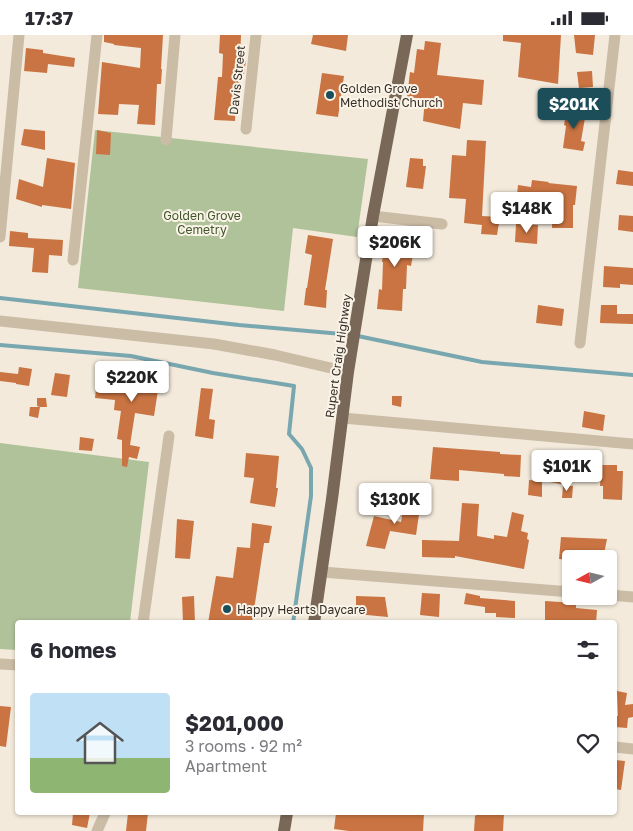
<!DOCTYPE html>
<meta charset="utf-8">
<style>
body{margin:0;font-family:"Golos Text",sans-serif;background:#f7f7f7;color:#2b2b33;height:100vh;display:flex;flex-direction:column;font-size:19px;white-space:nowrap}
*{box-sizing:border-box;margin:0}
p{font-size:16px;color:#7c7c81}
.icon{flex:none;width:28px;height:28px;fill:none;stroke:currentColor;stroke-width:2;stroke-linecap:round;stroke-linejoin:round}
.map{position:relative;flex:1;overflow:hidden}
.details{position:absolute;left:15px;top:585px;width:602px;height:195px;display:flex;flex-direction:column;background:#fff;border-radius:5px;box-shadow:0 1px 4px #0004}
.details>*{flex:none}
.needle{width:32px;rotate:262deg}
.controls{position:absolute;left:562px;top:515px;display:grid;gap:10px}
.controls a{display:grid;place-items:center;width:55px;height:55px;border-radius:5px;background:#fff;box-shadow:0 1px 4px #0004;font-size:25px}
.price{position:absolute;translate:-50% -42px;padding:0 11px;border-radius:5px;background:#fff;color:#222;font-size:16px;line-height:32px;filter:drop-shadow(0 1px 2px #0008)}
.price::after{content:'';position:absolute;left:50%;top:30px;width:15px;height:11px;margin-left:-8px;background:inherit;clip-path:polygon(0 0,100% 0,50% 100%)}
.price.current{background:#1c4e5a;color:#fff}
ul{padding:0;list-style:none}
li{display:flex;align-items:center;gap:15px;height:125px;padding:0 15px}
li+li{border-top:1px solid #e1e1e2}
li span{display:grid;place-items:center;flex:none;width:140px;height:100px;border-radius:5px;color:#555}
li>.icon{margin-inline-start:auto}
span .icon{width:60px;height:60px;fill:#fffc;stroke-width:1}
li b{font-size:21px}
h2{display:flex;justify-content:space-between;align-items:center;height:60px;padding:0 15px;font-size:21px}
.status{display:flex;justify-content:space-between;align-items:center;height:35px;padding:0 25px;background:#fff;direction:ltr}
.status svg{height:14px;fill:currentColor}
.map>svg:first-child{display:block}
</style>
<div class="status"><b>17:37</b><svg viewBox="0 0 49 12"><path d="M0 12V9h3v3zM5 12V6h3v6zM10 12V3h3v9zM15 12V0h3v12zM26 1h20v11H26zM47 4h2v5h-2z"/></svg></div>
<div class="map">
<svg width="633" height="796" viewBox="0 0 633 796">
<rect width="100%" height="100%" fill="#f3eadb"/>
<!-- green -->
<path fill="#b0c29a" d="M95 95 368 124 357 202 293 193 284 276 78 253Z
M0 408 149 427 130 587 18 588 17 615 0 614Z"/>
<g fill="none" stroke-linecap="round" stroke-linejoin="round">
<!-- stream -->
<path stroke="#79a7b0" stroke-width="4" d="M0 263 239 290 353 300 482 327 633 340
M0 310 131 321 213 338 294 351 289 399 302 414 311 433V461L293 588"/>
</g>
<!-- building -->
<path fill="#c97442" d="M104 0H163L161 34H162L161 49H157L155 90 137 89 139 70 119 69 118 80 98 79 102 27 140 33 141 13 114 10V9L104 7Z
M220 0H241L240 25 246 26 244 39H240L238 64H236L235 86 214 85 218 42H222L223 19 219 18Z
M313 0H348L346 16 311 9Z
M503 0H561L558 49 518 42 521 8 503 6Z
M574 0H595L593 20 576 18Z
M425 6 441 8 437 40 484 45 482 70 463 68 460 94 423 86 425 64 407 62 410 37 414 38 417 14 424 15Z
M26 13 43 15V18L75 23 74 32 48 29 47 38 24 36Z
M592 36 593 52 579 53 577 37Z
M322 38 344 41 338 82 316 79Z
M567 73 586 77 581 106 585 107 583 116 563 113 566 91 564 90Z
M24 94 45 96V115L21 110Z
M97 95 111 98 110 120 96 119Z
M467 105 486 106 482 181 500 182 497 200 481 199 482 190 464 188 466 164 449 163 452 120 466 121Z
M47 123 75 128 71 174 42 170V172L16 164 19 144 43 152Z
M410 123 423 124V131H426L423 154 406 152Z
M618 135 633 137V151L616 149Z
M532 145 549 147 548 148 577 151 575 170H573V193H552V168L548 167 549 164 517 160 518 150 531 152Z
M619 180 633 181V197L618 195Z
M516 189 538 190 537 209 515 207Z
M387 191 408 194 407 206 415 208 411 231 407 230 406 254H403L402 276 377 274 379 254 382 255 383 227H382Z
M10 196 28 198V203L63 205 62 221 49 220 48 238 32 237 34 213 9 211Z
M308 200 333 204 325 255H327L326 273 304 270 306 253H307L312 220 305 218Z
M604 231 633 233V250L620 249V253L603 252Z
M538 270 564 274 562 291 536 288Z
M601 270H617V279H633V289L600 288Z
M19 332 32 334 29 351 16 349V348L0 346V337L18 339Z
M150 334 169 337 166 356 158 355 154 381 135 378 130 410 140 412 137 424 129 422 127 432 122 431V405L117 404 121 376 114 375 115 365 95 363 97 344 118 346 119 341 148 345Z
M55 338 70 340 67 362 51 360Z
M201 353 213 354 209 384 215 385 213 404 195 401Z
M392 361H402L401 372 392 370Z
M37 363H46L47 372H40L38 383 29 381 30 372H40L37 371Z
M584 376 605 380 603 396 582 392Z
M80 402 94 404 92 416 79 415Z
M433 412 500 417V419L521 420 520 442 504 441V439L459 435V446L430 444Z
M246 418 279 421 276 453H278L275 472 250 468 254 443 244 442Z
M553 424 569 426 566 450 550 447Z
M601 430H617V436H623L622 465 603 464V451H600Z
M529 445 542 446V462L528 460Z
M563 451H573L572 463H562Z
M405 463 421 466 416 500 390 496 385 514 366 511 374 481 401 487Z
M462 468 479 469 477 501 494 504V500L507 502 512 477 524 480 521 496 528 498 527 504 529 505 524 534 455 521V523L422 522V505L459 506Z
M177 484 194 486 190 524 175 523Z
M252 488 272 491 269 508H264L252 588H208L216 541 233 543 237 512 250 513Z
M561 502 607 504 603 524 577 515V524H571V525L559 524Z
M422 558 440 559 439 582 420 580Z
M466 558 480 561V563L515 566V583L496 582V578H485V572L464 569Z
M194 561 195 588H183L182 562Z
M356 561 385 562 388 582 356 579Z
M545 566 576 568V573L597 575 596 588H563V585H545Z
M617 656 627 658 625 670 633 669V682L628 683 627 693 615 692V680L618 681Z
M0 671 11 672 6 712 0 711Z
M615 725 625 726 621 755 615 754Z
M73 778H90L87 793 72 790Z
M128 778H148L146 796H126Z
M336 778H357L375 780V778H424L423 796H349L334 794Z
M479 778H504L503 796H474L475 781Z"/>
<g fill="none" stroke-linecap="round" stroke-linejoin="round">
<!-- minor -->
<path stroke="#cbbca6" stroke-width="11" d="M246 94 256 0
M166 105 175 0
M373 181 442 189
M0 202 19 0
M73 225 97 0
M0 286 214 309 275 320 348 337
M580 308 615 0
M343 383 633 409
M322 537 571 557
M609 560 633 562
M143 588 169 401
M0 629 18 630
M615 712 633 714
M97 796 105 778"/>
<!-- primary -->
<path stroke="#796858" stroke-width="12" d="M314 588 332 464 348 337 373 181 407 0
M284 796 287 778"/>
</g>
<!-- markers -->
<g fill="#1c4e5a" stroke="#faf4e8" stroke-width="2">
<circle cx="330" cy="60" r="5"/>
<circle cx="227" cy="574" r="5"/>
</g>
<g text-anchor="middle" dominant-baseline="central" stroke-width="4" stroke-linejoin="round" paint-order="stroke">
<!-- street labels -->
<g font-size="12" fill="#372e27" stroke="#faf4e8">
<text transform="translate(237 45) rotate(-84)">Davis Street</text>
<text transform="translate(338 321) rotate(-82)">Rupert Craig Highway</text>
</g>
<!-- poi labels -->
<g font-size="12" fill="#372e27" stroke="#faf4e8" text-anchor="start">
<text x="340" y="53">Golden Grove<tspan x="340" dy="14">Methodist Church</tspan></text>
<text x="237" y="574">Happy Hearts Daycare</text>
</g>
<!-- park labels -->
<g font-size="12" fill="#40562a" stroke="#faf4e8">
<text x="202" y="180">Golden Grove<tspan x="202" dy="14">Cemetry</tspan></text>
</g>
</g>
</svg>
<div class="controls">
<a><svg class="needle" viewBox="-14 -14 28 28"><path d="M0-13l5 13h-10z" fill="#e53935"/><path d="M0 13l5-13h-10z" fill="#7c7c81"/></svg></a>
</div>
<b class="price current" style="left:574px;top:95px">$201K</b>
<b class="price" style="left:527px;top:199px">$148K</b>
<b class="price" style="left:395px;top:233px">$206K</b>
<b class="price" style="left:132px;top:368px">$220K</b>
<b class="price" style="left:567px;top:457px">$101K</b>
<b class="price" style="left:395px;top:490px">$130K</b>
<section class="details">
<h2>6 homes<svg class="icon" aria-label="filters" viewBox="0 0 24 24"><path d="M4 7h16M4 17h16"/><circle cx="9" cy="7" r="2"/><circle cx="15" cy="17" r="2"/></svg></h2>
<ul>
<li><span style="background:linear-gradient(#bfe0f5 65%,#8fb573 0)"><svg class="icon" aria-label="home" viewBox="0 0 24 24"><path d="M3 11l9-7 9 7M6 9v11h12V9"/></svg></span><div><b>$201,000</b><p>3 rooms · 92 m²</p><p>Apartment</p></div><svg class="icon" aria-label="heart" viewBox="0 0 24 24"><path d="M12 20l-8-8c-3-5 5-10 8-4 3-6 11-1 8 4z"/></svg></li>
</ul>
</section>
</div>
